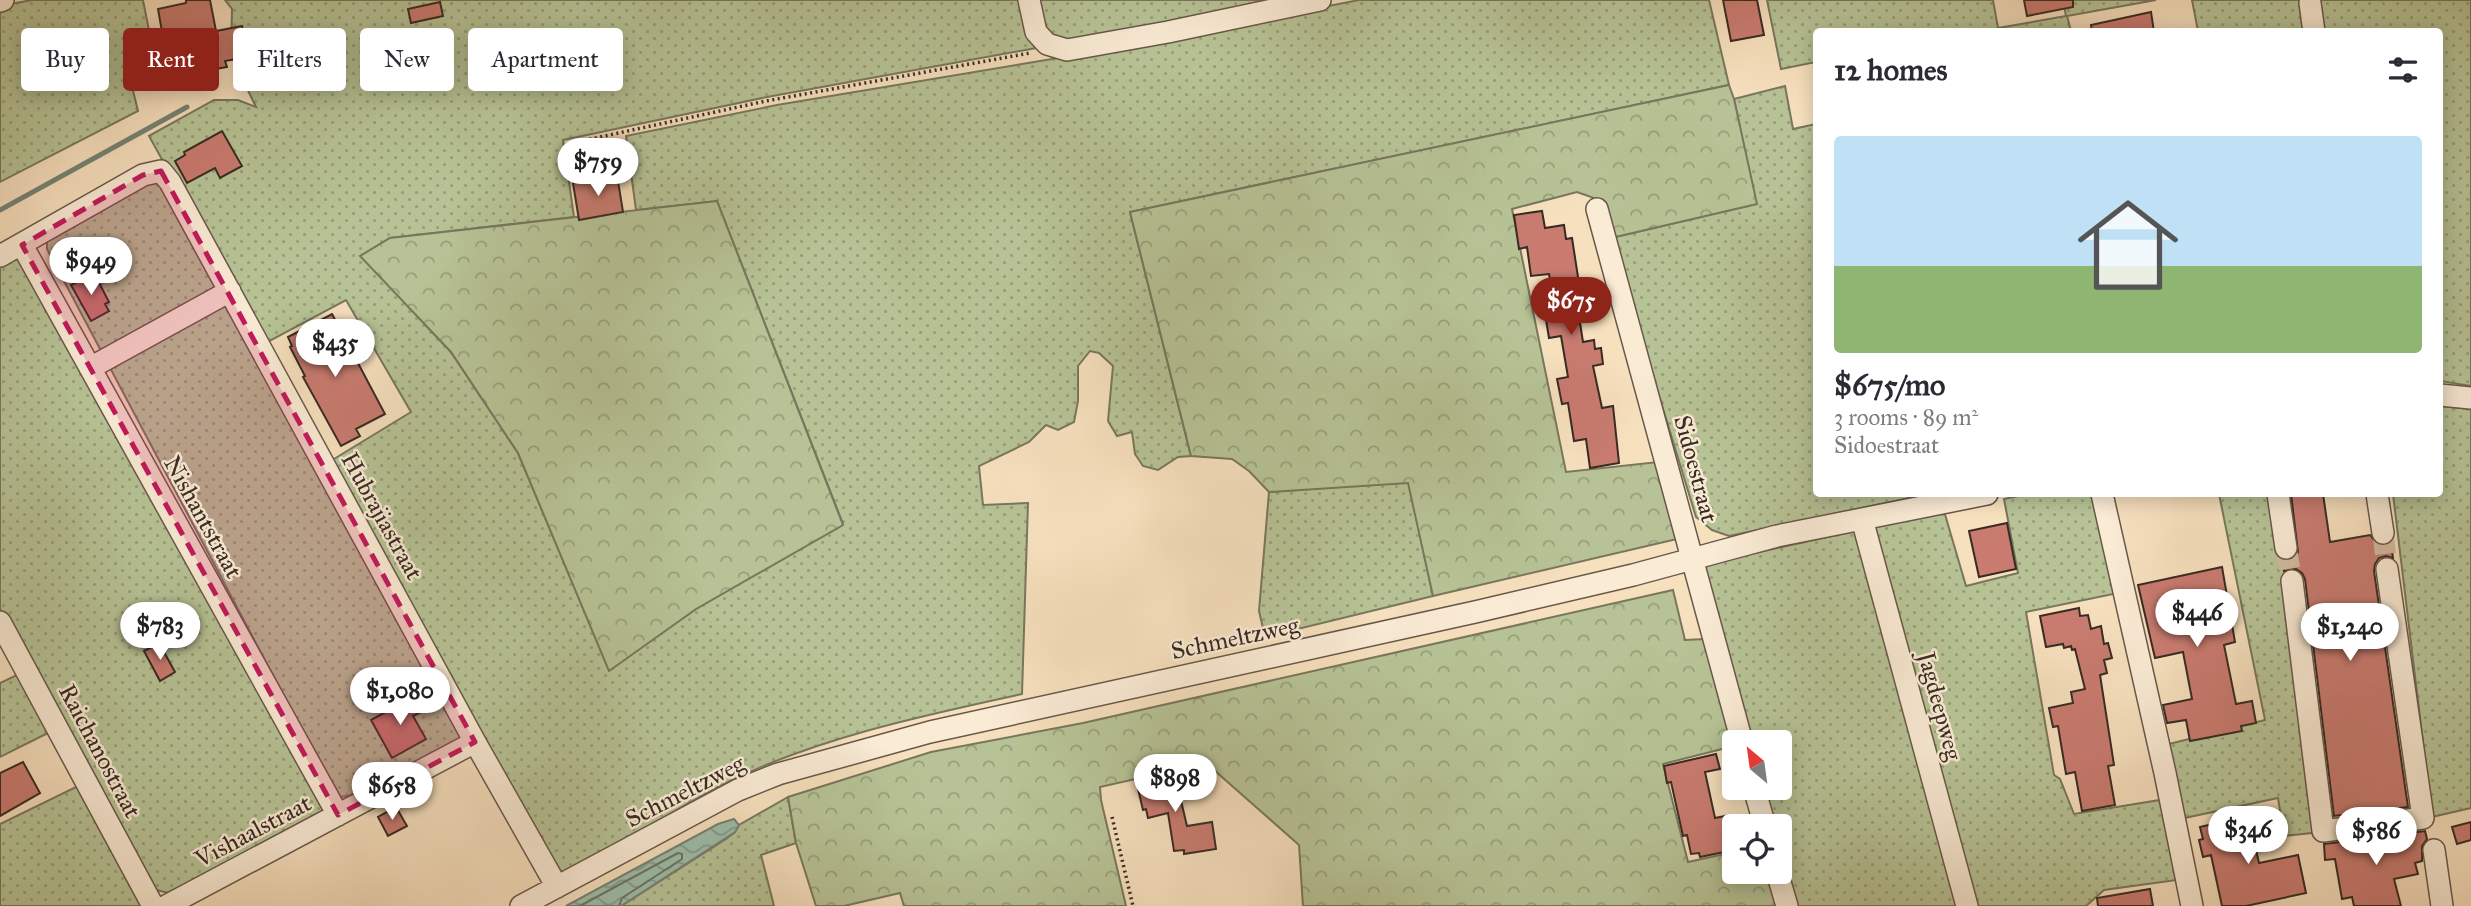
<!DOCTYPE html>
<meta charset="utf-8">
<style>
body{margin:0;font-family:"IM FELL Great Primer",serif;background:#f2f2f3;color:#2b2b33;height:100vh;display:flex;flex-direction:column;font-size:26px;white-space:nowrap}
*{box-sizing:border-box;margin:0}
p{font-size:23px;color:#7c7c81}
.icon{flex:none;width:38px;height:38px;fill:none;stroke:currentColor;stroke-width:2;stroke-linecap:round;stroke-linejoin:round}
.map{position:relative;flex:1;overflow:hidden}
.side{position:absolute;left:1813px;top:28px;width:630px;height:469px;display:flex;flex-direction:column;background:#fff;border-radius:7px;box-shadow:0 4px 18px #0003}
.side>*{flex:none}
.top-card{position:absolute;left:21px;top:28px;width:665px;height:63px;display:flex;gap:14px}
.needle{width:46px;rotate:331deg}
.controls{position:absolute;left:1722px;top:730px;display:grid;gap:14px}
.controls a{display:grid;place-items:center;width:70px;height:70px;border-radius:7px;background:#fff;box-shadow:0 4px 18px #0003;font-size:35px}
.price{position:absolute;translate:-50% -60px;padding:0 16px;border-radius:24px;background:#fff;color:#222;font-size:23px;line-height:46px;filter:drop-shadow(0 2px 4px #0008)}
.price::after{content:'';position:absolute;left:50%;top:42px;width:21px;height:16px;margin-left:-10px;background:inherit;clip-path:polygon(0 0,100% 0,50% 100%)}
.price.selected{background:#8f2418;color:#fff}
ul{padding:0;list-style:none}
li{display:grid;align-content:center;gap:14px;height:371px;padding:0 21px}
li+li{border-top:2px solid #e1e1e2}
li span{display:grid;place-items:center;height:217px;border-radius:7px;color:#555}
li>.icon{margin-inline-start:auto}
span .icon{width:126px;height:126px;fill:#fffc;stroke-width:1}
li b{font-size:30px}
h2{display:flex;justify-content:space-between;align-items:center;height:84px;padding:0 21px;font-size:30px}
.tag{padding:0 24px;border-radius:7px;background:#fff;box-shadow:0 4px 18px #0003;font-size:24px;line-height:63px}
.tag.selected{background:#8f2418;color:#fff}
.map>svg:first-child{display:block}
</style>
<div class="map">
<svg width="2471" height="906" viewBox="0 0 2471 906">
<defs>
<pattern id="grass-dots" width="8" height="8" patternUnits="userSpaceOnUse" patternTransform="scale(1.75)"><rect width="8" height="8" fill="#b7c396"/><path d="M2 2h.1M6 6h.1" fill="none" stroke="#969f7a" stroke-width="1.8" stroke-linecap="round"/></pattern>
<pattern id="forest-crowns" width="20" height="18" patternUnits="userSpaceOnUse" patternTransform="scale(1.75)"><rect width="20" height="18" fill="#b7c396"/><path d="M2 6a3 3 0 1 1 6 0M12 15a3 3 0 1 1 6 0" fill="none" stroke="#969f7a"/></pattern>
<pattern id="water-waves" width="16" height="10" patternUnits="userSpaceOnUse" patternTransform="scale(1.75)"><rect width="16" height="10" fill="#9ebeab"/><path d="M0 5q4-4 8 0t8 0" fill="none" stroke="#829b8b"/></pattern>
</defs>
<rect width="100%" height="100%" fill="#f7e0be"/>
<filter id="stains"><feTurbulence type="fractalNoise" baseFrequency=".00286" numOctaves="4"/><feColorMatrix values="0 0 0 0 .2 0 0 0 0 .09 0 0 0 0 .02 0 0 0 .5 -.17"/></filter>
<radialGradient id="worn" r=".72"><stop offset=".6" stop-color="#630" stop-opacity="0"/><stop offset="1" stop-color="#630" stop-opacity=".3"/></radialGradient>
<!-- grass -->
<path fill="url(#grass-dots)" stroke="#78775d" stroke-width="2" d="M32 0H143L154 56 126 62 138 111 0 182V6Z
M225 0H1027L1041 42 1036 48 767 97 563 140 574 217 390 238 361 256 451 352 518 453 609 670 696 609 843 524 717 201 636 210 626 136 777 105 1094 52 1359 0H1709L1729 85 1130 212 1191 456 1178 457 1158 470 1143 466 1135 454 1132 432 1117 436 1108 421 1113 366 1099 353 1090 351 1078 366V401L1074 422 1058 430 1046 425 1029 442 979 466 983 505 1028 503 1022 694C925 715 816 738 726 783 671 811 618 846 565 877L557 876 329 462 411 412 346 300 264 344 149 136 214 100H238L256 107 231 55 232 9Z
M1035 0H1291L1071 44 1046 37Z
M1767 0H1993L1998 28 2066 16 2063 0H2156L2067 16 2071 31 1816 32V62L1781 69Z
M2192 0H2471V386L2440 381V32L2198 31Z
M1785 86 1793 129 1816 124V494H1928L1729 536 1712 530 1696 517 1611 238 1756 204 1734 99Z
M157 179 463 739 349 796 340 797 335 792 47 249V238Z
M26 255 326 808 322 816 169 893 156 890 147 881 0 609V264Z
M2440 406 2471 409V808L2432 817 2393 494H2440Z
M1409 482 1433 596 1265 637 1259 611 1269 492Z
M2028 494H2096L2118 593 2026 612 2054 775 2060 779 2074 814 2166 799 2184 879 2104 890 2086 906H1794L1780 854V826H1772L1762 788H1780V742H1749L1705 576 1706 567 1715 562 1944 511 1966 586 2018 573 2004 499Z
M2219 494H2280L2321 832 2284 836 2278 798 2180 819 2165 745 2265 720Z
M23 672 54 730 0 757V683Z
M82 784 144 906H0V824Z
M788 797 796 843 761 855 774 906H621L726 839 735 832 739 825Z"/>
<!-- forest -->
<path fill="url(#forest-crowns)" stroke="#78775d" stroke-width="2" d="M1729 85 1734 99 1757 204 1611 238 1605 202 1577 192 1512 209 1566 472 1658 462 1677 539 1433 596 1408 483 1269 492 1249 471 1232 459 1191 456 1130 212Z
M717 201 843 525 696 609 609 671 518 453 451 352 360 256 390 238Z
M1673 590 1685 640 1704 639 1734 746 1663 764 1688 862 1734 852V872H1771L1780 906H1303L1299 845 1206 763 1100 787 1101 800 1126 906H904L900 893 844 906H816L796 843 788 797 931 752 1083 723Z"/>
<!-- water -->
<path fill="url(#water-waves)" stroke="#758375" stroke-width="2" d="M734 819 739 825 735 832 621 906H566L718 824Z"/>
<g fill="none" stroke-linecap="round" stroke-linejoin="round">
<!-- shore -->
<path stroke="#6b7468" stroke-width="2" d="M580 906 678 853 682 854V859L622 898 619 906"/>
<!-- stream -->
<path stroke="#758375" stroke-width="5" d="M0 210 187 107"/>
</g>
<!-- building -->
<path fill="#c97b70" stroke="#382b24" stroke-width="2" d="M186 0H210L216 31 242 26 248 57 225 61 227 67 170 77 158 9 186 3Z
M1723 0H1757L1764 35 1731 41Z
M2024 0H2073V7L2027 16Z
M440 2 443 16 411 23 408 9Z
M2151 12 2154 32H2092L2091 25Z
M222 131 242 166 220 178 215 168 187 183 175 161 185 155 184 152Z
M617 175 623 212 579 220 573 183Z
M1542 211 1545 228 1564 225 1566 239 1572 238 1582 303 1577 304 1583 342 1594 340 1595 349 1601 348 1603 364 1593 366 1602 408 1613 406 1619 463 1590 468 1586 439 1574 441 1568 403 1562 404 1557 379 1568 377 1561 336 1549 338 1545 314 1556 312 1549 274 1531 276 1527 247 1519 249 1514 215Z
M94 273 109 302 105 304 109 311 91 321 71 285Z
M332 314 385 414 356 429 360 436 341 446 303 377 305 376 290 347 292 346 288 337Z
M2291 494H2323L2330 542 2370 535 2378 545 2384 546 2391 543 2393 558 2386 556 2379 558 2375 564 2374 571 2408 807 2334 816 2305 579 2302 573 2296 569 2284 571 2282 560 2294 559 2298 552Z
M2007 523 2016 569 1979 577 1969 531Z
M2222 567 2235 642 2224 645 2236 704 2252 701 2256 723 2241 726 2242 731 2190 741 2186 720 2167 723 2163 705 2192 699 2183 652 2155 658 2138 585Z
M2079 608 2080 616 2088 615 2091 629 2101 626 2104 644 2108 643 2112 658 2104 660 2107 673 2100 675 2114 765 2108 766 2115 805 2082 811 2075 772 2066 774 2058 726 2053 727 2049 708 2073 703 2071 692 2085 689 2075 649 2072 650 2071 646 2064 648 2063 644 2046 647 2040 616Z
M159 643 175 672 160 681 144 651Z
M415 696 423 711 413 716 426 739 392 758 371 720Z
M1716 754 1720 769 1705 772 1715 818 1730 815 1732 825 1734 824V850L1700 857 1699 853 1691 854 1687 835 1683 836 1671 782 1667 783 1664 766Z
M23 762 40 793 0 816V773Z
M1174 771 1187 826 1212 822 1216 849 1184 854V850L1174 851 1168 813 1148 818 1146 809 1143 810 1138 789 1141 788 1139 779Z
M396 807 407 826 388 836 378 817Z
M2248 816 2259 863 2298 855 2306 893 2246 906H2222L2211 855 2203 857 2199 840 2203 839 2200 827Z
M2471 822V840L2457 844 2452 827Z
M2425 831 2427 839 2422 846V861L2415 863 2418 874 2394 879 2401 906H2354L2352 897 2342 899 2335 859 2325 860 2324 844Z
M2150 889 2153 906H2098L2097 898Z"/>
<g fill="none" stroke-linecap="round" stroke-linejoin="round">
<!-- minor-tunnel -->
<path stroke="#d1bc9f" stroke-width="21" stroke-dasharray="21 10" stroke-linecap="butt" d="M2383 533 2387 569
M2286 548 2292 581"/>
<defs>
<path id="minor" d="M1029 0 1036 32 1047 44 1067 50 1168 32 1320 0
M0 1 3 0
M2310 3 2314 32
M1597 209 1742 742
M22 245 338 815
M0 256 143 175 161 171 170 182 475 742 557 887
M90 368 230 291
M2440 395 2471 398
M2102 494 2165 773 2192 906
M2278 494 2286 548
M2377 494 2383 533
M1862 519 1967 906
M2292 581 2323 831 2423 818 2387 569
M0 622 153 906
M1754 788 1765 826
M2434 850 2442 906
M1777 872 1787 906
M166 906 475 742
M521 906 738 790 778 774 930 732 1475 612 1633 575 1777 536 1987 494"/>
</defs>
<!-- minor casing -->
<use href="#minor" stroke="#68584a" stroke-width="24"/>
<!-- path -->
<path stroke="#382b24" stroke-width="3.5" stroke-dasharray="2 3.5" stroke-linecap="butt" d="M568 144 766 101 1030 53
M1112 817 1133 906"/>
<!-- minor -->
<use href="#minor" stroke="#faebd5" stroke-width="21"/>
</g>
<!-- marked area -->
<path fill="#c2185b" fill-opacity="0.2" stroke="#c2185b" stroke-width="5" stroke-dasharray="14 9" stroke-linejoin="round" d="M161 171 475 742 338 815 22 245 143 175Z"/>
<g text-anchor="middle" dominant-baseline="central" stroke-width="5" stroke-linejoin="round" paint-order="stroke">
<!-- street labels -->
<g font-size="24" fill="#382b24" stroke="#faebd5">
<text transform="translate(1696 469) rotate(75)">Sidoestraat</text>
<text transform="translate(382 516) rotate(61)">Hubrajiastraat</text>
<text transform="translate(203 517) rotate(61)">Nishantstraat</text>
<text transform="translate(1235 638) rotate(-12)">Schmeltzweg</text>
<text transform="translate(1940 706) rotate(75)">Jagdeepweg</text>
<text transform="translate(100 751) rotate(62)">Raichanostraat</text>
<text transform="translate(685 791) rotate(-27)">Schmeltzweg</text>
<text transform="translate(253 831) rotate(-28)">Vishaalstraat</text>
</g>
</g>
<rect width="100%" height="100%" filter="url(#stains)"/>
<rect width="100%" height="100%" fill="url(#worn)"/>
</svg>
<div class="controls">
<a><svg class="needle" viewBox="-14 -14 28 28"><path d="M0-13l5 13h-10z" fill="#e53935"/><path d="M0 13l5-13h-10z" fill="#7c7c81"/></svg></a>
<a><svg class="icon" aria-label="locate" viewBox="0 0 24 24"><circle cx="12" cy="12" r="6"/><path d="M12 2v4M12 18v4M2 12h4M18 12h4"/></svg></a>
</div>
<b class="price" style="left:598px;top:198px">$759</b>
<b class="price" style="left:91px;top:297px">$949</b>
<b class="price selected" style="left:1571px;top:337px">$675</b>
<b class="price" style="left:335px;top:379px">$435</b>
<b class="price" style="left:2197px;top:649px">$446</b>
<b class="price" style="left:160px;top:662px">$783</b>
<b class="price" style="left:2350px;top:663px">$1,240</b>
<b class="price" style="left:400px;top:727px">$1,080</b>
<b class="price" style="left:1175px;top:814px">$898</b>
<b class="price" style="left:392px;top:822px">$658</b>
<b class="price" style="left:2248px;top:866px">$346</b>
<b class="price" style="left:2376px;top:867px">$586</b>
<div class="top-card">
<a class="tag">Buy</a>
<a class="tag selected">Rent</a>
<a class="tag">Filters</a>
<a class="tag">New</a>
<a class="tag">Apartment</a>
</div>
<section class="side">
<h2>12 homes<svg class="icon" aria-label="filters" viewBox="0 0 24 24"><path d="M4 7h16M4 17h16"/><circle cx="9" cy="7" r="2"/><circle cx="15" cy="17" r="2"/></svg></h2>
<ul>
<li><span style="background:linear-gradient(#bfe0f5 60%,#8fb573 0)"><svg class="icon" aria-label="home" viewBox="0 0 24 24"><path d="M3 11l9-7 9 7M6 9v11h12V9"/></svg></span><div><b>$675/mo</b><p>3 rooms · 89 m²</p><p>Sidoestraat</p></div></li>
</ul>
</section>
</div>
